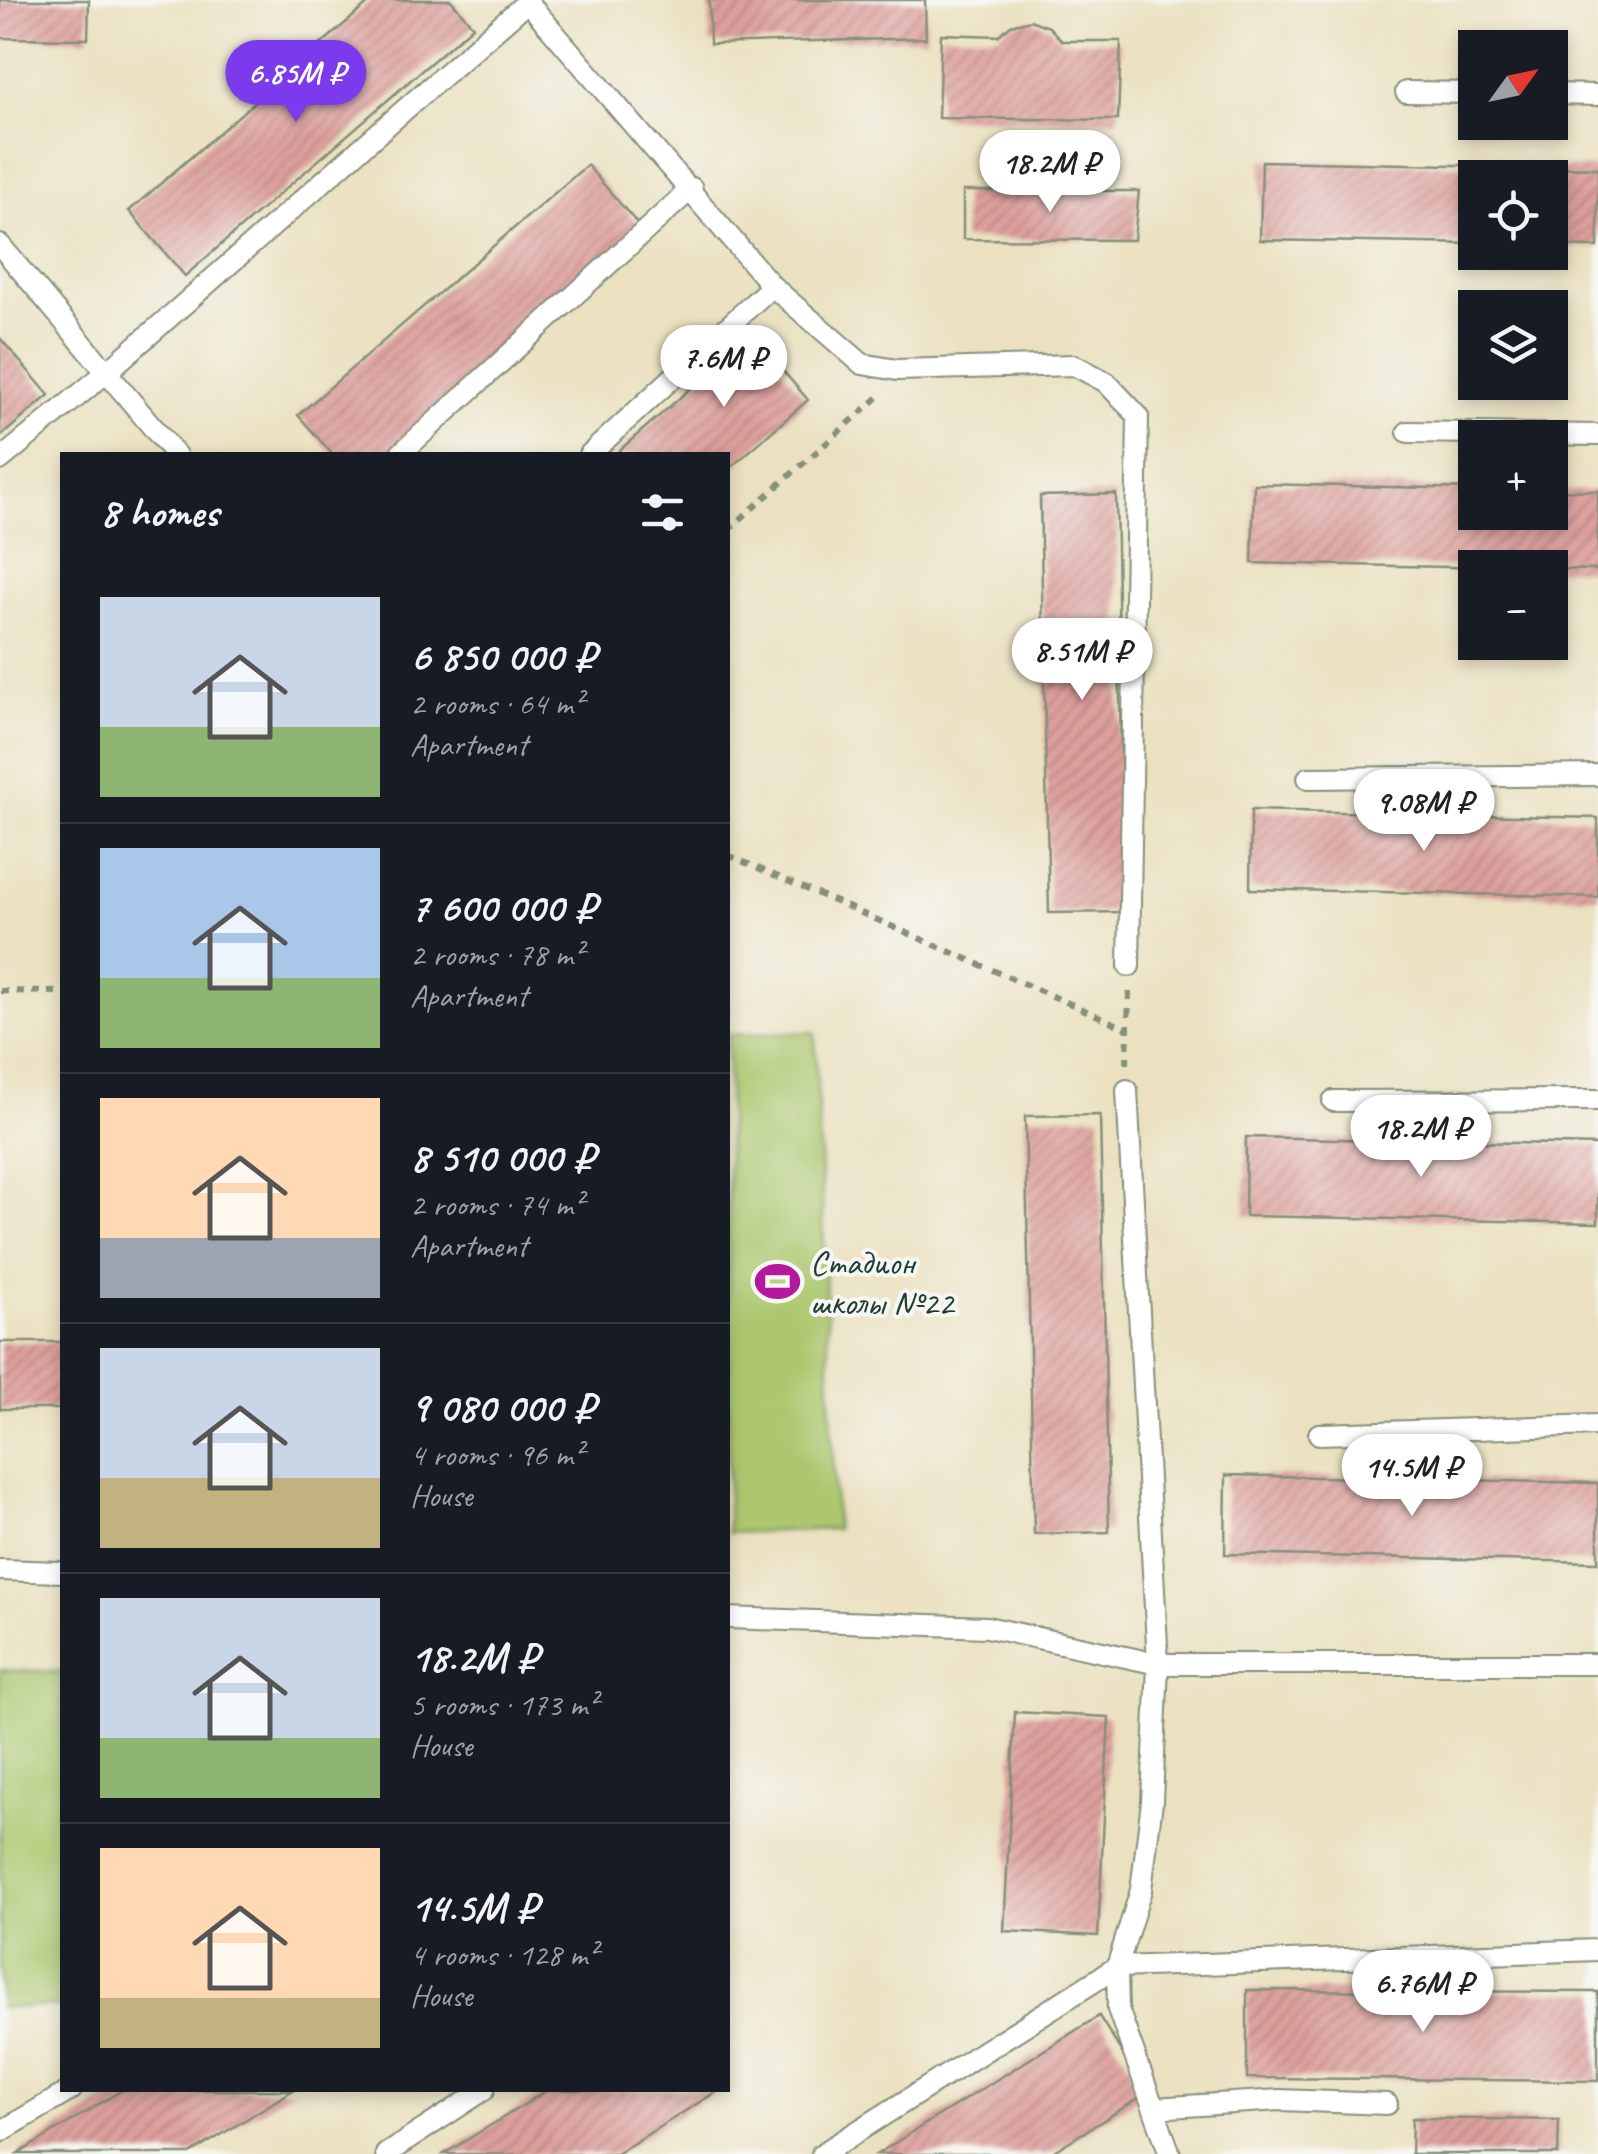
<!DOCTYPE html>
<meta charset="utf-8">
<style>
body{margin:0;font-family:Caveat,sans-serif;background:#20242c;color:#f1f3f6;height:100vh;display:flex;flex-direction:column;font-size:38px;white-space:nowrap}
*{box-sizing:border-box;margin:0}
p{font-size:32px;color:#9ea1a6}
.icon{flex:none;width:55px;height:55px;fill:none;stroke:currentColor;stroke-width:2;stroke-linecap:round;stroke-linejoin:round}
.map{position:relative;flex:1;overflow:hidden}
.details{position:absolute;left:60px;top:452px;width:670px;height:1640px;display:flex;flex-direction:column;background:#171b24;border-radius:0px;box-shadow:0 5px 15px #0003}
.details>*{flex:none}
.needle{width:65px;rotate:57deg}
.controls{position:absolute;left:1458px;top:30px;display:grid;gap:20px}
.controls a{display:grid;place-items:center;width:110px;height:110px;border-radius:0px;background:#171b24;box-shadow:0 5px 15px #0003;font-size:50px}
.price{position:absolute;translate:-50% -85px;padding:0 22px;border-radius:35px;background:#fff;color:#222;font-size:32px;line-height:65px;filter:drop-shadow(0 2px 5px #0008)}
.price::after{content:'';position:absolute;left:50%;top:60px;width:30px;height:22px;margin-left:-15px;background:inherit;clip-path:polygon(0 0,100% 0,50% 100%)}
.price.active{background:#7c3aed;color:#fff}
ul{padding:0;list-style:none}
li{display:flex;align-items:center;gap:30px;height:250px;padding:0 40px}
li+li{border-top:2px solid #363941}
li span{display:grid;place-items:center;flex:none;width:280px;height:200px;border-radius:0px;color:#555}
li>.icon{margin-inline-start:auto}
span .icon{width:120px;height:120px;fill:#fffc;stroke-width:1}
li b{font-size:42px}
h2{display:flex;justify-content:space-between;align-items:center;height:120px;padding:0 40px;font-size:42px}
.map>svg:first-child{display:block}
</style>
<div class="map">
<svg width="1598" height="2154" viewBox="0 0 1598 2154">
<defs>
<pattern id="building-hatch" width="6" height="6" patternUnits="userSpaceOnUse" patternTransform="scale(2.5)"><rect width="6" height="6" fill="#dfa09d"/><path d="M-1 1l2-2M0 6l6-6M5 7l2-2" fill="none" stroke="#b48481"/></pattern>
</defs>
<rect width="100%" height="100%" fill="#f6f6f2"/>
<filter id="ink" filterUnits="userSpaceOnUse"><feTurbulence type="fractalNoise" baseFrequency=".01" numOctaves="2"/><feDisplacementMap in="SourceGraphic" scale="20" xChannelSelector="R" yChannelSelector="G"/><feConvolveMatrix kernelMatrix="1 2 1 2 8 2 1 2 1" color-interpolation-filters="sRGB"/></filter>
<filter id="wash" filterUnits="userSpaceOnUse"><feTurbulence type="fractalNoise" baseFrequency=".0048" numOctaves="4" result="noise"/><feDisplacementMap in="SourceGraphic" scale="40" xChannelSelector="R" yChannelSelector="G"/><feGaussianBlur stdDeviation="2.25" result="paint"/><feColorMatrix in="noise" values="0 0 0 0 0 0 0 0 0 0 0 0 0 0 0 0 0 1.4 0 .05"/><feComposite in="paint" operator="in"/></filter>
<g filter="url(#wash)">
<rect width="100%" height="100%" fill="#ebe1c0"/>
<!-- park -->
<path fill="#acc76e" stroke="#668251" stroke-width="2.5" d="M815 1032 836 1529 728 1533V1035Z
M0 1670 62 1672V2006L0 2008Z"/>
<g id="blocks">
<!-- building -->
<path fill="url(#building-hatch)" d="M0 0H89L88 39 0 38Z
M372 0H451L473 26 185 276 129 211Z
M709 0H925L926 38 710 44Z
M1030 20 1049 27 1062 41H1121L1118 120 938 118 941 34 998 36 1011 25Z
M1262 161 1598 168V247L1550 246V178H1475V244L1260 240Z
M587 165 643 230 383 455H333L298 415Z
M963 191H1139L1134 240 963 239Z
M752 335 808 400 728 470V455H614Z
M0 338 49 395 0 437Z
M1254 484 1475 489V512H1550V490L1598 491V570L1252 563Z
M1116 494 1124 912 1049 913 1040 496Z
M1251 810 1598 818V897L1250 889Z
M1100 1115 1109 1532 1034 1534 1025 1116Z
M1246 1137 1598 1145V1223L1245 1216Z
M0 1342H62V1409H0Z
M1226 1475 1598 1483V1562L1225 1554Z
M1015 1712 1109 1717 1098 1936 1004 1931Z
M1247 1990 1598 1992V2081L1247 2078Z
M1099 2016 1147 2093 1049 2154H877Z
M122 2090H293L190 2154H18Z
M548 2090H719L616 2154H444Z
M1412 2118 1559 2120 1558 2154H1411Z"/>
</g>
</g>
<g filter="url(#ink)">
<use href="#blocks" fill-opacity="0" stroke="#858f7a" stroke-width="2.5"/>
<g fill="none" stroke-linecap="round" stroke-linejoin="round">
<defs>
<path id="lane" d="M526 0 772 286 862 364 897 370 1074 365 1106 382 1138 416 1129 966
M1406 92 1475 93
M1550 94 1598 95
M0 245 176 455
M1408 432 1598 435
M399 455 692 188
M589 455 772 286
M0 460 108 371 527 2
M1308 778 1598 775
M1127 1090 1158 1664 1152 1801 1141 1890 1117 1967 1118 2009 1170 2154
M1333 1101 1598 1100
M1319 1434 1598 1425
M0 1570 62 1572
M728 1618 987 1627 1158 1664H1598
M1154 2108 1280 2100 1387 2104
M0 2132 71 2090
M386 2154 484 2090
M822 2154 1117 1967 1598 1950"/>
</defs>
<!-- lane casing -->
<use href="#lane" stroke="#858f7a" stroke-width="24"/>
<!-- path -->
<path stroke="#858f7a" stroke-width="6" stroke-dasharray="8 8" stroke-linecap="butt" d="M728 530 883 393
M728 855 1128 1029
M0 991 62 992
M1127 1064 1129 992"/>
<!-- lane -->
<use href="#lane" stroke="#fff" stroke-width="20"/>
</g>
</g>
<!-- icons -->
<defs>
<symbol id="stadium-bare" viewBox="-9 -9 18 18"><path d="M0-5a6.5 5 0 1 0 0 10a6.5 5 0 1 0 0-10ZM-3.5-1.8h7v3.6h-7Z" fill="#b5179e" stroke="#f6f6f2" stroke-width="2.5" paint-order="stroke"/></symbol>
</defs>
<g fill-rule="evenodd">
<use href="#stadium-bare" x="746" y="1250" width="63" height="63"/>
</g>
<g text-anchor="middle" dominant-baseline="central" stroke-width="8" stroke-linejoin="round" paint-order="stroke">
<!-- poi labels -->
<g font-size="35" fill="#1f3d34" stroke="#f6f6f2" text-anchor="start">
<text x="810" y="1262">Стадион<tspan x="810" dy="40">школы №22</tspan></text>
</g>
</g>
</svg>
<div class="controls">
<a><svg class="needle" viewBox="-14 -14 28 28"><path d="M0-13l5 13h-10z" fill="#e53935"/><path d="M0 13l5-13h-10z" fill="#9ea1a6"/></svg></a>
<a><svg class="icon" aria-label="locate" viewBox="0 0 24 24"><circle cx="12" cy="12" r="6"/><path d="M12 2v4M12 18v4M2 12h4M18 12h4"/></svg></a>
<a><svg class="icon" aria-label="layers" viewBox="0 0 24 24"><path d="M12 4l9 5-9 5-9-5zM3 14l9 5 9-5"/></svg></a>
<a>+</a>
<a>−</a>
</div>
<b class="price active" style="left:296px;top:125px">6.85M ₽</b>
<b class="price" style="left:1050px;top:215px">18.2M ₽</b>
<b class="price" style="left:724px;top:410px">7.6M ₽</b>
<b class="price" style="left:1082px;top:703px">8.51M ₽</b>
<b class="price" style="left:1424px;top:854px">9.08M ₽</b>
<b class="price" style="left:1421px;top:1180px">18.2M ₽</b>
<b class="price" style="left:1412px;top:1519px">14.5M ₽</b>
<b class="price" style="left:1423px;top:2035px">6.76M ₽</b>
<section class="details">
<h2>8 homes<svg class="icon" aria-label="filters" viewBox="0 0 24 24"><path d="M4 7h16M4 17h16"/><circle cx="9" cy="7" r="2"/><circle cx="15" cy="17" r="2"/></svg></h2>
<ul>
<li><span style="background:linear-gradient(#c9d6e8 65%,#8fb573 0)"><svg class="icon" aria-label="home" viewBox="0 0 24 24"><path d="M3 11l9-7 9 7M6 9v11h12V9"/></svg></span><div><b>6 850 000 ₽</b><p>2 rooms · 64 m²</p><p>Apartment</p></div></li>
<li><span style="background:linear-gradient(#a9c7e8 65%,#8fb573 0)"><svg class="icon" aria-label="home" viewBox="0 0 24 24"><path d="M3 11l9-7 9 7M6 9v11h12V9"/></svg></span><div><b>7 600 000 ₽</b><p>2 rooms · 78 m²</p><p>Apartment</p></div></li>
<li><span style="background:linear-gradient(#ffd9b3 70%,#9aa5b1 0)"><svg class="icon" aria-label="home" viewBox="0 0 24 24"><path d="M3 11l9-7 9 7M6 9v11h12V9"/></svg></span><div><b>8 510 000 ₽</b><p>2 rooms · 74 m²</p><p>Apartment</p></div></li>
<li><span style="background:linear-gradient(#c9d6e8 65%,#c2b280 0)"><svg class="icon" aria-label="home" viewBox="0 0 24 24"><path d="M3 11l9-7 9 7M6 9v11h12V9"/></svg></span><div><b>9 080 000 ₽</b><p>4 rooms · 96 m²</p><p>House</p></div></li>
<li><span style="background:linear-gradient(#c9d6e8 70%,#8fb573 0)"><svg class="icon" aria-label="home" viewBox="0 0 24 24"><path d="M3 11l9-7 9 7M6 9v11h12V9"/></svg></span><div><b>18.2M ₽</b><p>5 rooms · 173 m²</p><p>House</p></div></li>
<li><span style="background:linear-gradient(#ffd9b3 75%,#c2b280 0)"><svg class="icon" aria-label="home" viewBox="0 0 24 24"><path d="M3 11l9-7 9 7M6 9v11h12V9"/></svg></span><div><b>14.5M ₽</b><p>4 rooms · 128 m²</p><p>House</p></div></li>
</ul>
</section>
</div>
